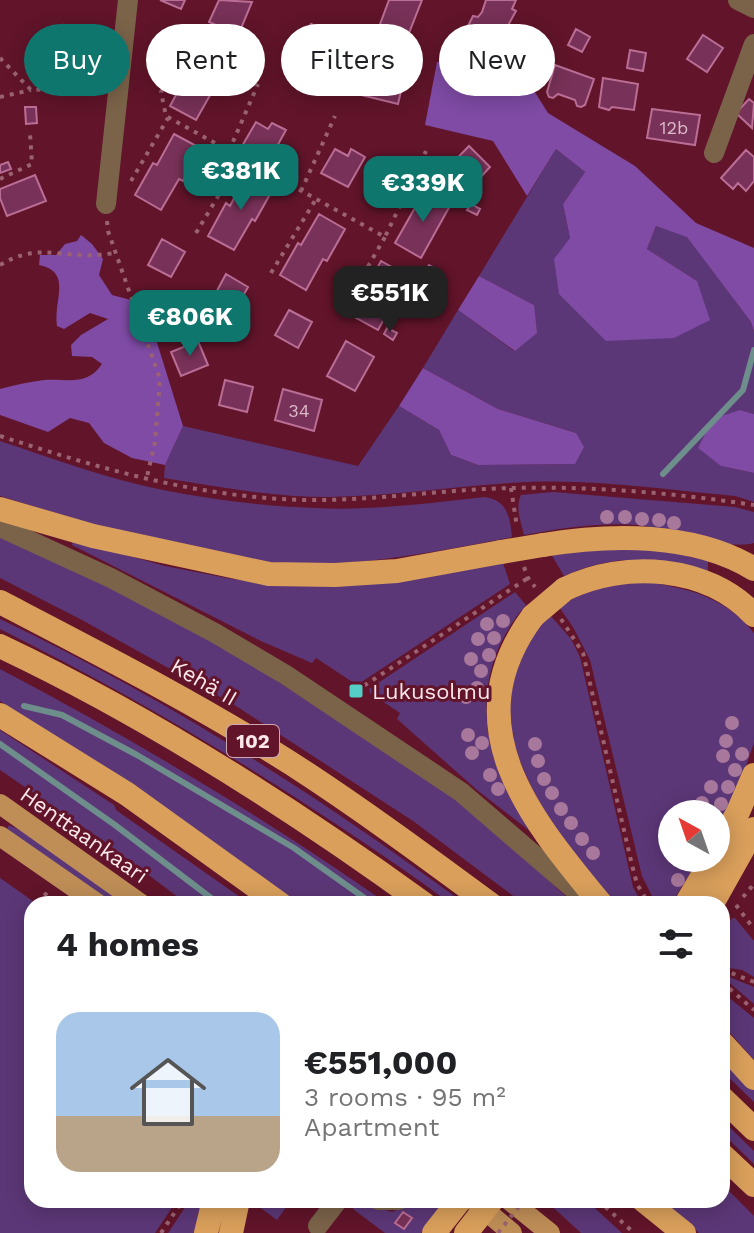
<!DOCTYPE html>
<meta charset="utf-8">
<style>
body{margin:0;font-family:"Work Sans",sans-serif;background:#f2f2f2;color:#202124;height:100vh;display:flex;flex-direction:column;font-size:30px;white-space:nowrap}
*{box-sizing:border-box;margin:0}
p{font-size:26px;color:#757577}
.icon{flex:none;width:44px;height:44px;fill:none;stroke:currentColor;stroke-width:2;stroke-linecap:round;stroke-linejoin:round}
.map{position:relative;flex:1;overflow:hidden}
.side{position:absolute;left:24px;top:896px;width:706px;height:312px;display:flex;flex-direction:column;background:#fff;border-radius:24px;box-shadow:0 4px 20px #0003}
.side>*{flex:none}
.guide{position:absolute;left:24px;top:24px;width:706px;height:72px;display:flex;gap:16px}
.needle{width:52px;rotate:320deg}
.fabs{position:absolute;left:658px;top:800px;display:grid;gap:16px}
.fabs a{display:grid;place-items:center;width:72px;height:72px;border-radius:50%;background:#fff;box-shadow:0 4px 20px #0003;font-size:40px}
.price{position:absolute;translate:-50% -68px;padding:0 18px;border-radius:16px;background:#0f766e;color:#fff;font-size:26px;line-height:52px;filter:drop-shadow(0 2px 4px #0008)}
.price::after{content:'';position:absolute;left:50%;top:48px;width:24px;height:18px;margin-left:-12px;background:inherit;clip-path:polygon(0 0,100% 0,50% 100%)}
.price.current{background:#222;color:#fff}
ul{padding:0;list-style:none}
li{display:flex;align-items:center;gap:24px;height:200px;padding:0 32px}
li+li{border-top:2px solid #e0e0e0}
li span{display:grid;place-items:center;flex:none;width:224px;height:160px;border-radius:24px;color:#555}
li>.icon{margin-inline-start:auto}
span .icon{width:96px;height:96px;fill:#fffc;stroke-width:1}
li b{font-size:34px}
h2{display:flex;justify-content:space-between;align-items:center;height:96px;padding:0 32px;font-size:34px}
.tag{padding:0 28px;border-radius:36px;background:#fff;box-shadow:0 4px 20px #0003;font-size:28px;line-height:72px}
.tag.current{background:#0f766e;color:#fff}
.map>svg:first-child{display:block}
</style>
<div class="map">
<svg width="754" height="1233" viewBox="0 0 754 1233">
<rect width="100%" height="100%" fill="#61142a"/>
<!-- green -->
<path fill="#5c3777" d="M556 149 585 172 563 204 570 238 697 281 647 249 656 226 687 236 751 322 754 332V414L740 410 721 466 754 473V502L735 496C667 490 597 479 528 482 461 485 395 496 328 497 273 497 218 487 164 478L165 465 183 426 358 466 399 406 439 430 451 455 478 465 575 464 576 433 498 409 423 368 458 310 514 351 534 305 479 276Z
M0 441C54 459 108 479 163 490 212 500 265 506 315 508 371 511 429 503 485 497 507 500 510 517 512 537 423 554 332 573 241 559 159 546 79 520 0 496Z
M553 492 735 507 754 512V543C728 551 669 528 637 525 599 522 562 528 524 535 521 522 515 508 521 495Z
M0 534 49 556 236 654 449 794 517 851 574 904H524L413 821 233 704 82 620 0 578Z
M73 540 165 566 232 579 317 586 503 563 510 584 357 685 316 658 312 663 263 642 72 545Z
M599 546 670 552 708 561V572C649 559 621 552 564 576L551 554Z
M642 581C686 588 725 596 754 633V743L741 780 716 830V814H672V858H700L671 904H656L642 876 590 660 573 627 559 607 590 589Z
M515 592 526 605C477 661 476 730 509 795 515 808 525 820 531 832L477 790 397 719 400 713 370 693 369 689Z
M550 615 571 639 580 657 633 887 642 904H616C549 827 454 708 550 615Z
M0 619C164 697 319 796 465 904H451C414 876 375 850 336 824 228 752 116 687 0 629Z
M0 669C135 740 263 817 388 904H296L143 793 0 701Z
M0 730 114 805 116 810 250 904H187L105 842 0 770Z
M9 825 26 833 126 904H111L6 831Z
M0 878 37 904H32V1200H177L155 1233H0Z
M732 918H735L754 941V977L742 970 722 967V935Z
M727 976 754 987V1004L725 979Z
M722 992 754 1018V1060L722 1024Z
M722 1056 754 1090V1102L722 1071Z
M722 1120 754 1151V1164L722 1133Z
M722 1184 754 1216V1233H699L662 1200H722Z
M190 1200H202L196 1233H168Z
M250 1200H291L277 1220Z
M419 1200H430L440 1208 421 1233H385L353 1209 357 1202 392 1212Z
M545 1200H586L622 1233H581Z"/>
<!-- forest -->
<path fill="#7f4ba5" d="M437 62H516L548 113 635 166 696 223 754 248V332L751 322 687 237 656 226 647 249 697 281 710 320 674 338 606 341 559 294 554 259 570 238 563 204 585 172 556 149 527 196 493 141 425 125Z
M81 235 92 244 103 259 99 275 112 295 146 304 148 312 141 329 154 333 183 426 165 465 132 458 104 443 89 423 70 418 48 432 0 415V389C14 385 29 382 44 380 68 378 86 387 102 364L92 357 72 356 71 345 81 335 108 319 90 313 64 329 57 326C53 300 73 272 39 265L40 255H56L65 244 77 241Z
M479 276 534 305 537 333 515 351 458 310Z
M423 368 498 409 576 433 584 447 575 464 478 465 451 455 439 430 399 406Z
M740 410 754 414V473L721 466 698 448 713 419Z"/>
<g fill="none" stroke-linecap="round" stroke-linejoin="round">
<!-- stream -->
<path stroke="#6e8e8c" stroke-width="6" d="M663 474 743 390 754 350
M24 706 62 715 137 755 294 848 373 904
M0 744 115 825 219 904"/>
</g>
<!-- building -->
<path fill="#783158" stroke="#bb6e95" stroke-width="2" d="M160 0H185L181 9Z
M219 0 252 2 240 31 229 26 227 30 209 22Z
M389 0H422L407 38 379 27Z
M486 0H516L512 9 516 11 505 31 500 29 493 42 483 38 482 41 465 32 473 16 478 17 482 12Z
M311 24 337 35 334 44 337 45 326 65 299 55Z
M64 25 88 42 74 61 64 55 60 61 46 51Z
M576 29 590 37 582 52 568 45Z
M703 35 723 48 707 72 687 59Z
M162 41 167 44 157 60 153 58Z
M630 50 646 53 643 71 627 68Z
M367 65 405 74 398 104 349 92 352 80 363 83Z
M555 65 594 79 585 105 581 107 577 106 575 100 558 94 553 98 549 97 547 92Z
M603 78 638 84 634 110 612 107 609 110 599 107Z
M183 82 195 89 199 82 213 90 196 120 170 106Z
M749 99 754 103 752 128 736 113Z
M25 107H36L37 123 26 124Z
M652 109 700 115 695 145 647 138Z
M256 122 268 129 272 123 286 130 269 161 242 146Z
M174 134 200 148 183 181 179 179 161 210 135 195 153 163 157 165Z
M469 146 490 167 465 194 443 173Z
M335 149 348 156 351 149 365 157 348 187 321 173Z
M746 150 754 157V181L746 191 738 183 733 189 721 178Z
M8 162 11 169 0 173V165Z
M247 174 273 189 255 221 252 219 234 250 208 236 226 203 230 206Z
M35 175 46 201 7 216 0 198V189Z
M425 190 451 204 421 258 395 243Z
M471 204 480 209 477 215 467 210Z
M319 214 345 229 327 261 323 259 306 290 280 275 298 243 301 245Z
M162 239 185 252 171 277 148 265Z
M381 261 408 276 378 330 351 315Z
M429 265 438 270 432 281 422 276Z
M226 274 248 287 234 312 212 300Z
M289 310 312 322 298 348 275 335Z
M387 328 397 333 393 340 384 334Z
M198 341 208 365 181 376 171 352Z
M346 341 374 357 355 391 327 376Z
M225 380 253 387 247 412 219 405Z
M283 389 322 400 314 431 275 420Z
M403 1212 412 1218 404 1229 395 1223Z"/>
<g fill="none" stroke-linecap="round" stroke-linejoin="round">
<!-- path -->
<path stroke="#9b6371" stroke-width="4" stroke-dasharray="4 6" stroke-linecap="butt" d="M184 55 161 92 166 116 385 237 426 151
M0 58 31 90 101 87
M0 97 31 90
M229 151 258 84
M0 179 32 164 30 133
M131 181 168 118
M301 191 335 116
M107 221 108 231 160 379 155 442 146 481
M196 233 241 158
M0 265C33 246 48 254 83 255 94 256 105 254 116 253
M271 273 316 199
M343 310 385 237
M0 436C101 469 200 498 307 500 376 501 444 489 513 488 593 486 674 493 754 505
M511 488 517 527
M524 567 528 578 535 587
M561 619 583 653 632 865 637 884 649 904
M356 691 528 578
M44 893 59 904
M743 897 754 884
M736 905 754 929
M722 973 729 972 754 982
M722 982 754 1010
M598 1200 634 1233
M161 1233 183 1200"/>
<!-- minor -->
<path stroke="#7b6349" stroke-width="20" d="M738 0 754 8
M714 153 754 44
M106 204 128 0
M0 527 111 578 215 633 286 675 461 792 591 904
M378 1200H399
M318 1226 338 1200"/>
<!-- major -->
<path stroke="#bf8e57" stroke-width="20" d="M0 804 141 904
M0 836 98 904
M473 1200 512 1233
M509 1200 550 1233"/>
<!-- highway -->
<path stroke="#d99f5b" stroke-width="24" d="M0 509 93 536 269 574 335 575 397 571 501 552
M543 545C610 534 694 532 754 569
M565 589C624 560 707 565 754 615
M0 602C98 653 198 704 292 764 360 808 425 856 490 904
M533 616C452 725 530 818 601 904
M0 646C146 715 293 809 424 904
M0 715 127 794 280 904
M716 852 738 812 754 775
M686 904 713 858
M712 904 754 829
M722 1043 754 1078
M722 1098 754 1129
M722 1155 754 1185
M643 1200 684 1233
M206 1233 214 1200
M231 1233 238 1200"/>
<!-- path-bridge -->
<path stroke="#9b6371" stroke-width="4" stroke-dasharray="4 6" stroke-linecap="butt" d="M498 1233 524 1200"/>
<!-- highway-bridge -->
<path stroke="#d99f5b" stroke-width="24" d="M501 552 543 545
M533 616 565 589
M434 1233 460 1200
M466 1233 492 1200"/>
</g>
<!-- trees -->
<g fill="#a8789c">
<circle cx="607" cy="517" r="7"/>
<circle cx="625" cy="517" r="7"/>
<circle cx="642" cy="519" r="7"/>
<circle cx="659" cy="520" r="7"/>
<circle cx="674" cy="523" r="7"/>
<circle cx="503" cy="621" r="7"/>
<circle cx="487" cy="624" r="7"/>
<circle cx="494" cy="638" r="7"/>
<circle cx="478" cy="639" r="7"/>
<circle cx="489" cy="655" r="7"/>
<circle cx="471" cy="659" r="7"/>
<circle cx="481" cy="671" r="7"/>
<circle cx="477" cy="688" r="7"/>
<circle cx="466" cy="697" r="7"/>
<circle cx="732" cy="723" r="7"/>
<circle cx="468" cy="735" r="7"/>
<circle cx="726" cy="741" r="7"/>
<circle cx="482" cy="743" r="7"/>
<circle cx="535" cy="744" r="7"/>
<circle cx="472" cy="753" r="7"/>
<circle cx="742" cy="754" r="7"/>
<circle cx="723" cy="756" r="7"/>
<circle cx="538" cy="761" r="7"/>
<circle cx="735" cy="770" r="7"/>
<circle cx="490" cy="775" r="7"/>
<circle cx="544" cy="779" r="7"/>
<circle cx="711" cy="787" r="7"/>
<circle cx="728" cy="787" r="7"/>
<circle cx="498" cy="789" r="7"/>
<circle cx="552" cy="793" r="7"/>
<circle cx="702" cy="803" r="7"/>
<circle cx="721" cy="804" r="7"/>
<circle cx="561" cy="809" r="7"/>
<circle cx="571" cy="823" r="7"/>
<circle cx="582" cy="839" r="7"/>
<circle cx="593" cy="853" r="7"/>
<circle cx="678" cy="880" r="7"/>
</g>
<!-- markers -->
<rect fill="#55cec5" stroke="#61142a" stroke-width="3" x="348" y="683" width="16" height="16" rx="4"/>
<g text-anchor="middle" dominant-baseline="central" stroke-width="6" stroke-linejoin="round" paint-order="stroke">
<!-- number labels -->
<g font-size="18" fill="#dbbac6">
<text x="674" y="127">12b</text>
<text x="299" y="410">34</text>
</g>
<!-- shield labels -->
<rect fill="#61142a" stroke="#cea8b0" stroke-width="2" x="227" y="725" width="52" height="32" rx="6"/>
<g font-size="20" font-weight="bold" fill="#fce8ea">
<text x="253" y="741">102</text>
</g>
<!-- street labels -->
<g font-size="22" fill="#fce8ea" stroke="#61142a">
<text transform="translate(204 682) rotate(30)">Kehä II</text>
<text transform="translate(84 835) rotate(35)">Henttaankaari</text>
</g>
<!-- poi labels -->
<g font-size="22" fill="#fce8ea" stroke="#61142a" text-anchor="start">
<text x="372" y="691">Lukusolmu</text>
</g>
</g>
</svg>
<div class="fabs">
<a><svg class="needle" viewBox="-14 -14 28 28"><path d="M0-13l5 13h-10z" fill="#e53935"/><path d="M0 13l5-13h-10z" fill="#757577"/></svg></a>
</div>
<b class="price" style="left:241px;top:212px">€381K</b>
<b class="price" style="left:423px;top:224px">€339K</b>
<b class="price current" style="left:390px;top:334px">€551K</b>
<b class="price" style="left:190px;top:358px">€806K</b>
<div class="guide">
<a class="tag current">Buy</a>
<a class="tag">Rent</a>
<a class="tag">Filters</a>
<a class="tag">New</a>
</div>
<section class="side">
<h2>4 homes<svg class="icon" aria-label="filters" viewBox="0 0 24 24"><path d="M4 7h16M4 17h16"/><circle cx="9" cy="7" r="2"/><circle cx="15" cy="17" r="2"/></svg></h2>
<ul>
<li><span style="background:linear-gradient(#a9c7e8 65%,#b9a48a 0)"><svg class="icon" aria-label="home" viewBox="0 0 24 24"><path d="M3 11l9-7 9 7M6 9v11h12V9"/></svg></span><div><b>€551,000</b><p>3 rooms · 95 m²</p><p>Apartment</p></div></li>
</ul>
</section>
</div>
